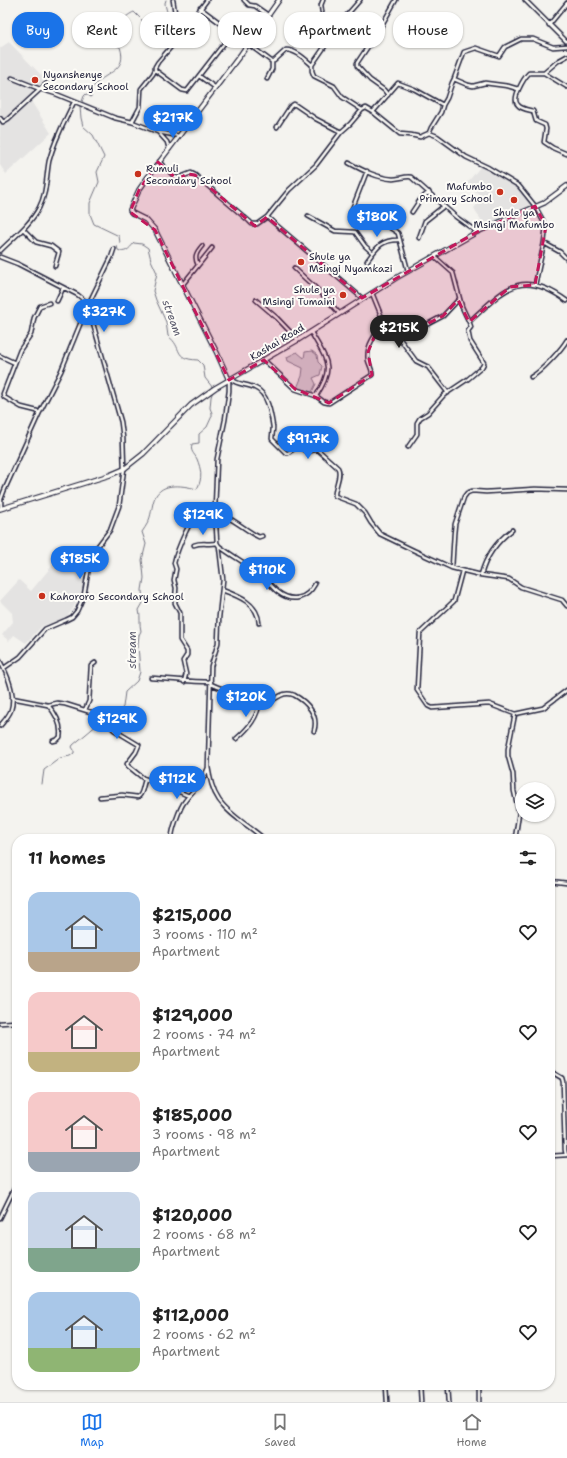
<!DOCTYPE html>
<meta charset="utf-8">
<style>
body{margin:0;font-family:"Shantell Sans",sans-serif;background:#f6f6f6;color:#222;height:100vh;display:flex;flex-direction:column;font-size:15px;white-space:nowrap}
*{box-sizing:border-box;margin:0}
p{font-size:13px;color:#767676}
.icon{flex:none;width:22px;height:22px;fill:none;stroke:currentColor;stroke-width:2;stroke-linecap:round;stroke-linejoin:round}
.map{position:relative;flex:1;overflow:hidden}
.side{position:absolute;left:12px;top:834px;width:543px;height:556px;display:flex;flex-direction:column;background:#fff;border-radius:16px;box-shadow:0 1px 3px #0004}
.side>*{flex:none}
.top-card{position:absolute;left:12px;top:12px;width:543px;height:36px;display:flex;gap:8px}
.controls{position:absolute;left:515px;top:782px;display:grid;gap:8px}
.controls a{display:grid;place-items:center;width:40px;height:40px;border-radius:50%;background:#fff;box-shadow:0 1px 3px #0004;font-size:20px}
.price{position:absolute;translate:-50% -34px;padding:0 9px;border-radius:14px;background:#1a73e8;color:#fff;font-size:13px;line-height:26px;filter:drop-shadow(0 1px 2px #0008)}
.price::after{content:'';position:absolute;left:50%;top:24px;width:12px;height:9px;margin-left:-6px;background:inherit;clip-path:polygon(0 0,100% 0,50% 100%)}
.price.current{background:#222;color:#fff}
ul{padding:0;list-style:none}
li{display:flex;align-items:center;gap:12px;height:100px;padding:0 16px}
li span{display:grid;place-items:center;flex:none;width:112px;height:80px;border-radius:12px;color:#555}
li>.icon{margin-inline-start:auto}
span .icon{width:48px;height:48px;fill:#fffc;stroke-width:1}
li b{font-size:17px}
h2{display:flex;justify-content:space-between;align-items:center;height:48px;padding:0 16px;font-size:17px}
.pill{padding:0 14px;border-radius:16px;background:#fff;box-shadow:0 1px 3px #0004;font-size:14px;line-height:36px}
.pill.current{background:#1a73e8;color:#fff}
.menu{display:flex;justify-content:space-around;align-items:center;height:56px;border-top:1px solid #e0e0e0;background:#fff;font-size:11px;color:#767676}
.menu a{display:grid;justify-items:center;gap:2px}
.menu .current{color:#1a73e8}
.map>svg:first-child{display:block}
</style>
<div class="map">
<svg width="567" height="1402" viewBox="0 0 567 1402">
<rect width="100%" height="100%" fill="#f4f3ef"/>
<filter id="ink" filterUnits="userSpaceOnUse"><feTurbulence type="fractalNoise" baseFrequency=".025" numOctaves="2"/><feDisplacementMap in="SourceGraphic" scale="8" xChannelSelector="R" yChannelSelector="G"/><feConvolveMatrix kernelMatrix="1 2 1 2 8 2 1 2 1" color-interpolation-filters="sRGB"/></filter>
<g filter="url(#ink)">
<!-- built -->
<path fill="#e4e3e2" d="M9 42 43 77 42 91 31 101 51 133 6 174 0 165V48Z
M481 166 520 186 531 205 484 225 474 208 483 198 467 183Z
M66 549 71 553 65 563 85 580 83 590 72 610 66 618 42 626 26 643 14 635 9 641 2 635 13 622 12 613 0 601 19 580 31 591Z"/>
<!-- green -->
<path fill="#d5d4d5" stroke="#7c7b88" d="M312 351 317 355 318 362 322 366 320 375 313 378 316 384 312 392 297 388 302 376 303 368 288 361 287 357 297 352 304 358 305 352Z"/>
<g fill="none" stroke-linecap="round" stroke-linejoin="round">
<!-- stream -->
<path stroke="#757582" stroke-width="1" d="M143 25 142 20 134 12C128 14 107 31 106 37L112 44 120 47C128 71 107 71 95 85 94 87 91 88 91 90 90 92 91 95 91 97L86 94 84 96 80 107 81 118 83 126 93 135 104 157 97 172 99 182 90 203V214L94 224 119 236 120 243 117 246 118 250C125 254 129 249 134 243L142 244 148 248 151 260 157 273 153 291 156 300 166 322 168 336C184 348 172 359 198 360L203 365 205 378 213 388
M151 29C157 27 167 20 167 13 167 10 165 6 165 3L166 0
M42 784 44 770 60 758 70 756 74 753V750L72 747 73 745 104 719 120 711 123 707 125 692 137 681 140 672 138 644 139 635 141 631C139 624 141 617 139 610L143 603 142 590 144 578 143 567 142 560 146 544 142 532C151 519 150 517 153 503 158 481 181 485 197 489 203 478 201 469 197 459 194 453 190 452 192 444L199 443V434L207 427 212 416V413L210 408 211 397 213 391"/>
<defs>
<path id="street" d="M173 0 175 13
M244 0 249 5 255 6 268 15
M360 0 346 16 312 65V71L314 76 334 86 342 97 362 110
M525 0 567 42
M200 8 271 61H274L286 50C296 50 305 59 312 65
M322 12 321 5 323 0
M549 25 567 3
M567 56 558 61 544 73H529C524 78 511 99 518 105 521 109 529 110 533 111L536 121 545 125 546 129 544 142 553 148 567 154
M155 70 182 90 187 91 233 32
M544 73 567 87
M199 76 216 88
M12 78 40 89 56 94 115 118 132 122 158 132 179 136
M267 79 272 69V62
M454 79 468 85 473 86 485 83 508 86 518 89
M388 95 384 90 370 80 357 66V63L379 30 396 0
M373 112 398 83 414 89 443 105
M0 118 3 122 8 119 46 84
M132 122 140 107 141 89 153 74 155 70V67L158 62 177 40 207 0
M277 127 290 107 294 104 316 119 341 132
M158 132 167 142 169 149
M429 133 431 128 441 112 443 105 447 98 452 83 454 79 464 52 476 48 499 56 505 47 521 39H533L553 47 567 46
M159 162 175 177 178 178 191 173 195 175 249 221 252 224H257L267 217 289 190 316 165 341 132 350 124 362 110 366 108 373 112 400 134 411 135 420 137 429 133 437 136 466 157 489 168 519 186 535 206 546 226 544 243 535 285
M349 163C362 170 377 178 393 179 399 179 405 176 411 177L456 217 477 232
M351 212 367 171
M412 212 420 200 429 192
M308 216 335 231 355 232 365 246 373 253
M267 217 362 298
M381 222 398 233 408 271
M23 229 36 242 51 246 59 252 55 266
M419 238 425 221 444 206
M544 243 560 252 567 259
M0 251C14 237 30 225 39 208 47 193 46 177 49 161 55 138 64 123 74 102
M0 257 18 264 78 295 84 300 88 306 121 422 123 438 124 469 119 506 110 530 94 551 90 561 84 595 77 611 72 617 66 620 45 629 20 657 4 668
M367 261C377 247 382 239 400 240
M198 265C194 257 196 253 202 246
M294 268 322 294 339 313
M183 284 212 248
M372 293 385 325 400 339 416 361 428 367 448 393
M256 300 277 318 298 340
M57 301 63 288
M88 305 111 258 114 249
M469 322C504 290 520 267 567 301
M387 328 403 326 412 328 426 325 443 316 459 299
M311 332C326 360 336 366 316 396
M0 356 15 363
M264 360 295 389 316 396 324 402 329 403 372 375C373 370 369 365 368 360 366 346 375 333 385 325
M531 377C541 372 561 350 567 340
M231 379C237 385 247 384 255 388 268 393 271 414 273 427 273 431 272 435 272 439L286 453H288L298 446 307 452 317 449 338 468C342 476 334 487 335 496L356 504 365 513 371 523 380 534 413 550 452 568 481 575 509 579 521 587 562 600 567 606
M229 380V391L225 420 217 459 215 508 217 543 219 546 223 580 219 617 218 643 211 666 208 767C210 778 212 790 219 800 230 816 250 826 264 839
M39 414 61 371 81 322 84 315 89 310
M408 447 417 434V423L420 418 428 413 444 395 468 379 482 367 484 363 470 341 468 331 471 327 470 324 462 307 453 273 435 257
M1 508V499L4 491 39 414 37 411 21 407 4 397 3 394 20 350 31 334 34 318 40 306 49 303
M215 512C228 514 246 531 259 537L262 536
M194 545C202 542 209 545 217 543
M219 546C232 556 246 563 258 573 266 578 271 587 278 592 292 603 307 599 315 584
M452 568 454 534 455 524 464 497 467 493 472 491 486 492 535 489 567 490
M462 571 454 601 420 633 417 690 428 706 432 708 489 704 515 714
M481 575C486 556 496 542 512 530
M222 590C238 596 258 603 259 623
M0 661C7 674 16 695 11 710 9 716 4 721 0 726
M151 678C171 679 190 682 211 682
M184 682 186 674 183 661 187 655V651L180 640V613L175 603 176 588 174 580 176 569 174 563C177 550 191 515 202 509 206 506 210 507 215 508
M211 684C221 689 257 701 268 701 277 701 281 690 294 695 307 702 319 715 314 731
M12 698 48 705 57 703 65 704 94 713 104 719 114 730 139 745 136 752 127 764 128 766 143 778 164 785 189 796
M48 705C56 714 62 725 60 737L57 740 53 741
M85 710 89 701 91 666 95 663
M236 739C249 728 258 717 260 700
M100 797 122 795 138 797C144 793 142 784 146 779
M172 839C171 832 180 807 185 801 194 788 202 785 208 768
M515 839 519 813 514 791 513 774 508 756V749L515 714 543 708 567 690
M550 881 567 883
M0 1023 17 1022
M550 1071 562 1078 563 1082 565 1150 566 1155
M550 1156 567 1155
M0 1218 17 1183
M386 1385 387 1402
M420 1385 421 1402
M448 1385 449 1402
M479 1385V1402"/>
<path id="secondary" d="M229 380 217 353 155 230 146 220 132 213 130 210 139 190 148 177 241 54 279 0
M0 509 110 475 124 469 143 454 191 405 215 388 298 340 396 278 477 232 544 203 567 186"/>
</defs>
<!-- street casing -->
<use href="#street" stroke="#22223b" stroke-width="5.5"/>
<!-- secondary casing -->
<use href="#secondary" stroke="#22223b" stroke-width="6"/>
<!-- street -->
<use href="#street" stroke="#fdfcf7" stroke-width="2.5"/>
<!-- secondary -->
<use href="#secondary" stroke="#fdfcf7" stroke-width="3.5"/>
</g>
</g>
<!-- marked area -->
<path fill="#c2185b" fill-opacity="0.2" stroke="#c2185b" stroke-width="3" stroke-dasharray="8 5" stroke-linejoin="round" d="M158 162 177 179 188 174 195 175 255 226 267 217 362 298 477 232 535 206 546 226 535 285 510 287 469 322 458 300 443 316 423 326 410 328 385 325 375 335 368 352 372 375 329 403 295 389 264 360 229 380 155 230 130 212 139 190Z"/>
<!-- markers -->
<g fill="#c8321e" stroke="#fdfcf7" stroke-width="1.5">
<circle cx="35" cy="80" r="4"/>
<circle cx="138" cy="174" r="4"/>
<circle cx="500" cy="192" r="4"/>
<circle cx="514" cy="200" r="4"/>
<circle cx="301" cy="262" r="4"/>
<circle cx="343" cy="295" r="4"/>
<circle cx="42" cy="596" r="4"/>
</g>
<g text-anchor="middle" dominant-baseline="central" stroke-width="4" stroke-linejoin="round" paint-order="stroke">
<!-- poi labels -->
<g font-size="10" fill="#22223b" stroke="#fdfcf7" text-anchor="start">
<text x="43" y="74">Nyanshenye<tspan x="43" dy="12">Secondary School</tspan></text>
<text x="146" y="168">Rumuli<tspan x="146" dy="12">Secondary School</tspan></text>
<text x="492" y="186" text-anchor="end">Mafumbo<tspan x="492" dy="12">Primary School</tspan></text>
<text x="514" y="212" text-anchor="middle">Shule ya<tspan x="514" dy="12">Msingi Mafumbo</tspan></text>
<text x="309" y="256">Shule ya<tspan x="309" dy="12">Msingi Nyamkazi</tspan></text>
<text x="335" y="289" text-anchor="end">Shule ya<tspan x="335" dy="12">Msingi Tumaini</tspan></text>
<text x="50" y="596">Kahororo Secondary School</text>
</g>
<!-- street labels -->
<g font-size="10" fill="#22223b" stroke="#fdfcf7">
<text transform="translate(277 342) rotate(-31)">Kashai Road</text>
</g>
<!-- water labels -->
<g font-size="11" font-style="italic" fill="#59596b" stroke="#fdfcf7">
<text transform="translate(172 318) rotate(70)">stream</text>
<text transform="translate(132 650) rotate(-90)">stream</text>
</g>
</g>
</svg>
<div class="controls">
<a><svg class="icon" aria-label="layers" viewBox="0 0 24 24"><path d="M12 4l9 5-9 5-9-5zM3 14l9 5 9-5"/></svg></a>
</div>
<b class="price" style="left:173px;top:139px">$217K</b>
<b class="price" style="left:377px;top:238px">$180K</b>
<b class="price" style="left:104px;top:333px">$327K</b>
<b class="price current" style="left:399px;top:349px">$215K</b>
<b class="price" style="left:308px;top:460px">$91.7K</b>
<b class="price" style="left:203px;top:536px">$129K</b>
<b class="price" style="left:80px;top:580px">$185K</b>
<b class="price" style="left:267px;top:591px">$110K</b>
<b class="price" style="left:246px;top:718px">$120K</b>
<b class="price" style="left:117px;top:740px">$129K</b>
<b class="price" style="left:177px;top:800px">$112K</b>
<div class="top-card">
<a class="pill current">Buy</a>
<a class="pill">Rent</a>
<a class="pill">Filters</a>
<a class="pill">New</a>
<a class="pill">Apartment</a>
<a class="pill">House</a>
</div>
<section class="side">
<h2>11 homes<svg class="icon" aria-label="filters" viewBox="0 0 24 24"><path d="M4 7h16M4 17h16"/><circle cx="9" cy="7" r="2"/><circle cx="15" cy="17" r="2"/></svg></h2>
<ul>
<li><span style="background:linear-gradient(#a9c7e8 75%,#b9a48a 0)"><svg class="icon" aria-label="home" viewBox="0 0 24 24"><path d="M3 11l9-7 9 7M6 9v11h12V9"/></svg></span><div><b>$215,000</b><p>3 rooms · 110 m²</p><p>Apartment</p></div><svg class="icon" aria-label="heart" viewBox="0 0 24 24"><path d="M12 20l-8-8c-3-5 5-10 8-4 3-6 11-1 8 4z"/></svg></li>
<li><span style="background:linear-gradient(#f6c9c9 75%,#c2b280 0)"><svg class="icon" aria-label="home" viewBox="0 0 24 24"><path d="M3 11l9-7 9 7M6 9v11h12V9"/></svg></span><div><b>$129,000</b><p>2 rooms · 74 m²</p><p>Apartment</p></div><svg class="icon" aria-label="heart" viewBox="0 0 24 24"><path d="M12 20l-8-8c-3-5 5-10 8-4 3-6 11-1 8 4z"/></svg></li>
<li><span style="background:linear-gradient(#f6c9c9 75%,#9aa5b1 0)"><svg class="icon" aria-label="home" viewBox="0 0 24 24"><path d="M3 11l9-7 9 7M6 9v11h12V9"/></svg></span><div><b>$185,000</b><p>3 rooms · 98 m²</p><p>Apartment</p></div><svg class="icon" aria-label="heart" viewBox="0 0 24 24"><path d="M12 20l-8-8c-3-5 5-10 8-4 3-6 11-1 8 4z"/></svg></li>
<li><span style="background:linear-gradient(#c9d6e8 70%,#7fa58c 0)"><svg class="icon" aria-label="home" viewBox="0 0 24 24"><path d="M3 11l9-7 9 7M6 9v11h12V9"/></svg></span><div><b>$120,000</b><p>2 rooms · 68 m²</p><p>Apartment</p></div><svg class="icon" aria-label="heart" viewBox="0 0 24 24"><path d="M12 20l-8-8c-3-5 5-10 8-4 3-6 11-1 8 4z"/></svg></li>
<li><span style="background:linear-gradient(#a9c7e8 70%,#8fb573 0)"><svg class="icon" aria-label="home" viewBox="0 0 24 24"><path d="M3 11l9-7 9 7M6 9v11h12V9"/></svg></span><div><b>$112,000</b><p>2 rooms · 62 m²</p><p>Apartment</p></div><svg class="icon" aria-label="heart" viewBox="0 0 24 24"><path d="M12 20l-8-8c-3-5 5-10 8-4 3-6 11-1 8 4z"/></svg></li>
</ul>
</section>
</div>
<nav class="menu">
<a class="current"><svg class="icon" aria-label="map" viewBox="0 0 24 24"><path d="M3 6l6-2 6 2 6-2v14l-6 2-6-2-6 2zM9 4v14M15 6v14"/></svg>Map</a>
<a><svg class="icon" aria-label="saved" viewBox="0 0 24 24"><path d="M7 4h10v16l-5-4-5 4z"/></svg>Saved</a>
<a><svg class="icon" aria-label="home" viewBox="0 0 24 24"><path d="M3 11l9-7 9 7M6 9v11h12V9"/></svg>Home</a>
</nav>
